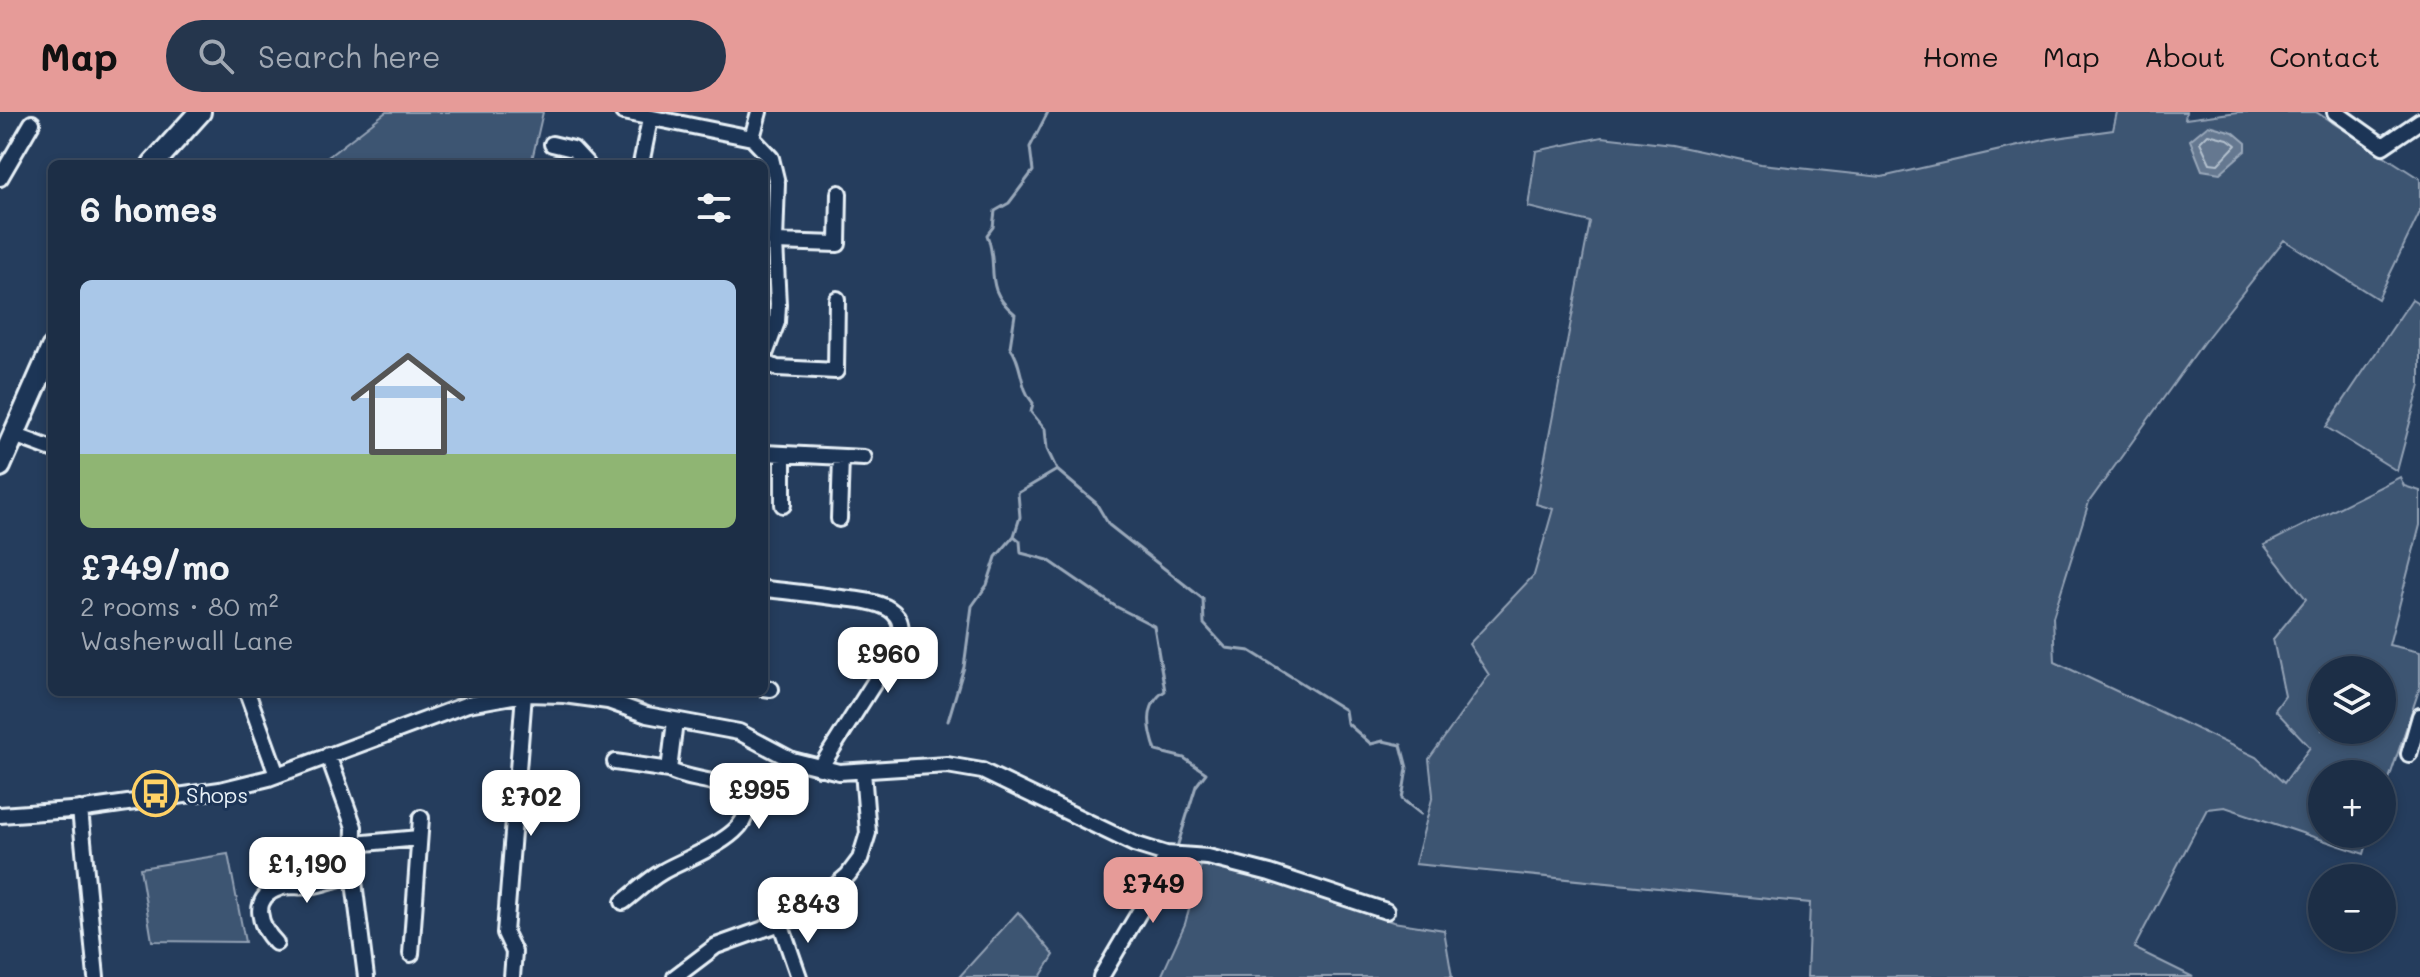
<!DOCTYPE html>
<meta charset="utf-8">
<style>
body{margin:0;font-family:Mali,sans-serif;background:#25364d;color:#f1f3f6;height:100vh;display:flex;flex-direction:column;font-size:30px;white-space:nowrap}
*{box-sizing:border-box;margin:0}
p{font-size:26px;color:#a0a8b3}
.icon{flex:none;width:44px;height:44px;fill:none;stroke:currentColor;stroke-width:2;stroke-linecap:round;stroke-linejoin:round}
.map{position:relative;flex:1;overflow:hidden}
.drawer{position:absolute;left:48px;top:48px;width:720px;height:536px;display:flex;flex-direction:column;background:#1c2e46;border-radius:12px;box-shadow:0 4px 12px #0003,0 0 0 2px #3a4a5f}
.drawer>*{flex:none}
.buttons{position:absolute;left:2308px;top:544px;display:grid;gap:16px}
.buttons a{display:grid;place-items:center;width:88px;height:88px;border-radius:50%;background:#1c2e46;box-shadow:0 4px 12px #0003,0 0 0 2px #3a4a5f;font-size:40px}
.price{position:absolute;translate:-50% -68px;padding:0 18px;border-radius:16px;background:#fff;color:#222;font-size:26px;line-height:52px;filter:drop-shadow(0 2px 4px #0008)}
.price::after{content:'';position:absolute;left:50%;top:48px;width:24px;height:18px;margin-left:-12px;background:inherit;clip-path:polygon(0 0,100% 0,50% 100%)}
.price.on{background:#e69b98;color:#111}
ul{padding:0;list-style:none}
li{display:grid;align-content:center;gap:16px;height:424px;padding:0 32px}
li span{display:grid;place-items:center;height:248px;border-radius:12px;color:#555}
li>.icon{margin-inline-start:auto}
span .icon{width:144px;height:144px;fill:#fffc;stroke-width:1}
li b{font-size:34px}
h2{display:flex;justify-content:space-between;align-items:center;height:96px;padding:0 32px;font-size:34px}
header{display:flex;align-items:center;gap:48px;box-sizing:border-box;height:112px;padding:0 40px;background:#e69b98;color:#111}
header strong{font-size:38px}
nav{display:flex;gap:44px;margin-inline-start:auto;font-size:28px}
.search{width:560px;height:72px;background:#25364d;display:flex;align-items:center;gap:20px;box-sizing:border-box;padding:0 28px;border-radius:44px;color:#a0a8b3;font-size:30px}
.map>svg:first-child{display:block}
</style>
<header>
<strong>Map</strong>
<div class="search"><svg class="icon" aria-label="search" viewBox="0 0 24 24"><circle cx="10" cy="10" r="6"/><path d="M15 15l6 6"/></svg>Search here</div>
<nav><a>Home</a><a>Map</a><a>About</a><a>Contact</a></nav>
</header>
<div class="map">
<svg width="2420" height="865" viewBox="0 0 2420 865">
<rect width="100%" height="100%" fill="#253d5d"/>
<filter id="ink" filterUnits="userSpaceOnUse"><feTurbulence type="fractalNoise" baseFrequency=".0125" numOctaves="2"/><feDisplacementMap in="SourceGraphic" scale="16" xChannelSelector="R" yChannelSelector="G"/><feConvolveMatrix kernelMatrix="1 2 1 2 8 2 1 2 1" color-interpolation-filters="sRGB"/></filter>
<g filter="url(#ink)">
<!-- green -->
<path fill="#3e5472" stroke="#93a2b5" stroke-width="2" fill-rule="evenodd" d="M386 0H543L531 52H319Z
M2117 0H2186L2185 7 2238 0H2316L2420 67V100L2378 187 2284 128 2203 231 2089 390 2053 505 2055 550 2256 645 2284 671 2310 635 2275 598 2285 584 2273 527 2306 487 2264 433 2400 365 2404 374 2420 379V413L2389 533 2420 540V575L2382 688V662H2322V722H2370L2364 742 2225 695 2207 697 2134 836 2193 865H1807L1810 791 1415 752 1433 683 1429 647 1489 563 1469 532 1534 463 1553 397 1536 392 1590 110 1528 95 1536 39 1602 25 1672 33 1761 52 1882 65 2049 27 2113 18ZM2322 558H2382V618H2322Z
M2412 187 2420 192V273L2397 359 2326 315Z
M228 742 245 830 152 829 140 756Z
M1201 753 1279 769 1393 810 1444 818 1452 865H1161L1185 812Z
M1018 800 1054 843 1040 865H959Z"/>
<!-- water -->
<path fill="#657890" stroke="#99a8ba" stroke-width="2" d="M2208 13 2233 20 2246 31V38L2220 61 2202 58 2190 28Z"/>
<g fill="none" stroke-linecap="round" stroke-linejoin="round">
<!-- shore -->
<path stroke="#b4c1ce" stroke-width="2" d="M2208 22 2228 27 2236 33 2218 52 2210 51 2200 30Z"/>
<!-- stream -->
<path stroke="#99a8ba" stroke-width="3" d="M1048 0 1030 35 1033 59 1009 91 995 99 993 115 987 123C1000 155 981 175 1015 202L1010 235C1023 252 1019 275 1033 291L1031 300 1045 317 1047 337 1057 358
M1057 358 1096 391 1109 413 1203 487 1204 512 1226 536 1250 539 1345 598 1347 611 1371 632 1383 629 1401 633 1407 656 1402 687 1421 702
M1014 424 1020 429 1021 441 1048 448 1115 494 1154 514 1165 579C1143 593 1149 619 1156 639L1184 646 1206 661 1196 674 1178 732
M948 609 964 555 972 494 987 473 996 445 1014 424 1020 405 1018 381 1057 358"/>
<defs>
<path id="minor" d="M623 0 752 26 771 46 777 71 775 130 778 193 777 210 764 245
M2335 0 2383 34 2420 9
M752 26 759 0
M552 32 573 37 587 52
M641 52 650 7
M0 66 32 11
M775 130 838 132 839 81
M764 250 777 256 836 259 837 187
M14 323 52 337
M764 341 864 346
M783 393V343
M839 407 841 345
M764 477C787 479 810 482 833 485 868 489 920 490 893 541L820 656
M764 576 771 577
M247 580 277 663
M2409 642 2420 604
M328 643 354 715 353 762 366 865
M615 650 669 658
M80 697 96 865
M0 703 85 697 220 678 269 666 468 592 524 582 564 583 608 589 647 603 739 620 792 648 839 660 947 653 982 659 1134 732 1166 742 1208 745 1270 761 1386 799
M354 732 419 726
M623 790C636 780 648 768 662 760 682 747 780 715 733 679 715 666 688 669 669 658L675 609
M781 813 799 865
M276 831C260 815 249 786 279 776 289 772 300 776 310 774 325 771 339 766 353 762
M411 842 421 706
M512 865 514 840 505 821 524 582
M675 865 716 834 800 804 848 763 860 747 868 721 863 659
M1101 865 1153 777 1166 742"/>
<path id="highway" d="M153 52 200 0
M0 354 52 236"/>
</defs>
<!-- minor casing -->
<use href="#minor" stroke="#e8f1f8" stroke-width="20"/>
<!-- highway casing -->
<use href="#highway" stroke="#e8f1f8" stroke-width="26"/>
<!-- minor -->
<use href="#minor" stroke="#1d3557" stroke-width="14"/>
<!-- highway -->
<use href="#highway" stroke="#1d3557" stroke-width="20"/>
</g>
</g>
<!-- icons -->
<defs>
<symbol id="bus-ring" viewBox="-11 -11 22 22"><circle r="9.5" fill="#1d3557" stroke="#ffd166" stroke-width="1.5"/><path d="M-5-6H5V4H4V6H2V4H-2V6H-4V4H-5ZM-3.5-4V0h7V-4ZM-3.5 1.2v1.5H-2V1.2ZM2 1.2v1.5H3.5V1.2Z" fill="#ffd166"/></symbol>
</defs>
<g fill-rule="evenodd">
<use href="#bus-ring" x="130" y="656" width="51" height="51"/>
</g>
<g text-anchor="middle" dominant-baseline="central" stroke-width="6" stroke-linejoin="round" paint-order="stroke">
<!-- poi labels -->
<g font-size="22" fill="#e8f1f8" stroke="#1d3557" text-anchor="start">
<text x="186" y="682">Shops</text>
</g>
</g>
</svg>
<div class="buttons">
<a><svg class="icon" aria-label="layers" viewBox="0 0 24 24"><path d="M12 4l9 5-9 5-9-5zM3 14l9 5 9-5"/></svg></a>
<a>+</a>
<a>−</a>
</div>
<b class="price" style="left:888px;top:583px">£960</b>
<b class="price" style="left:759px;top:719px">£995</b>
<b class="price" style="left:531px;top:726px">£702</b>
<b class="price" style="left:307px;top:793px">£1,190</b>
<b class="price on" style="left:1153px;top:813px">£749</b>
<b class="price" style="left:808px;top:833px">£843</b>
<section class="drawer">
<h2>6 homes<svg class="icon" aria-label="filters" viewBox="0 0 24 24"><path d="M4 7h16M4 17h16"/><circle cx="9" cy="7" r="2"/><circle cx="15" cy="17" r="2"/></svg></h2>
<ul>
<li><span style="background:linear-gradient(#a9c7e8 70%,#8fb573 0)"><svg class="icon" aria-label="home" viewBox="0 0 24 24"><path d="M3 11l9-7 9 7M6 9v11h12V9"/></svg></span><div><b>£749/mo</b><p>2 rooms · 80 m²</p><p>Washerwall Lane</p></div></li>
</ul>
</section>
</div>
